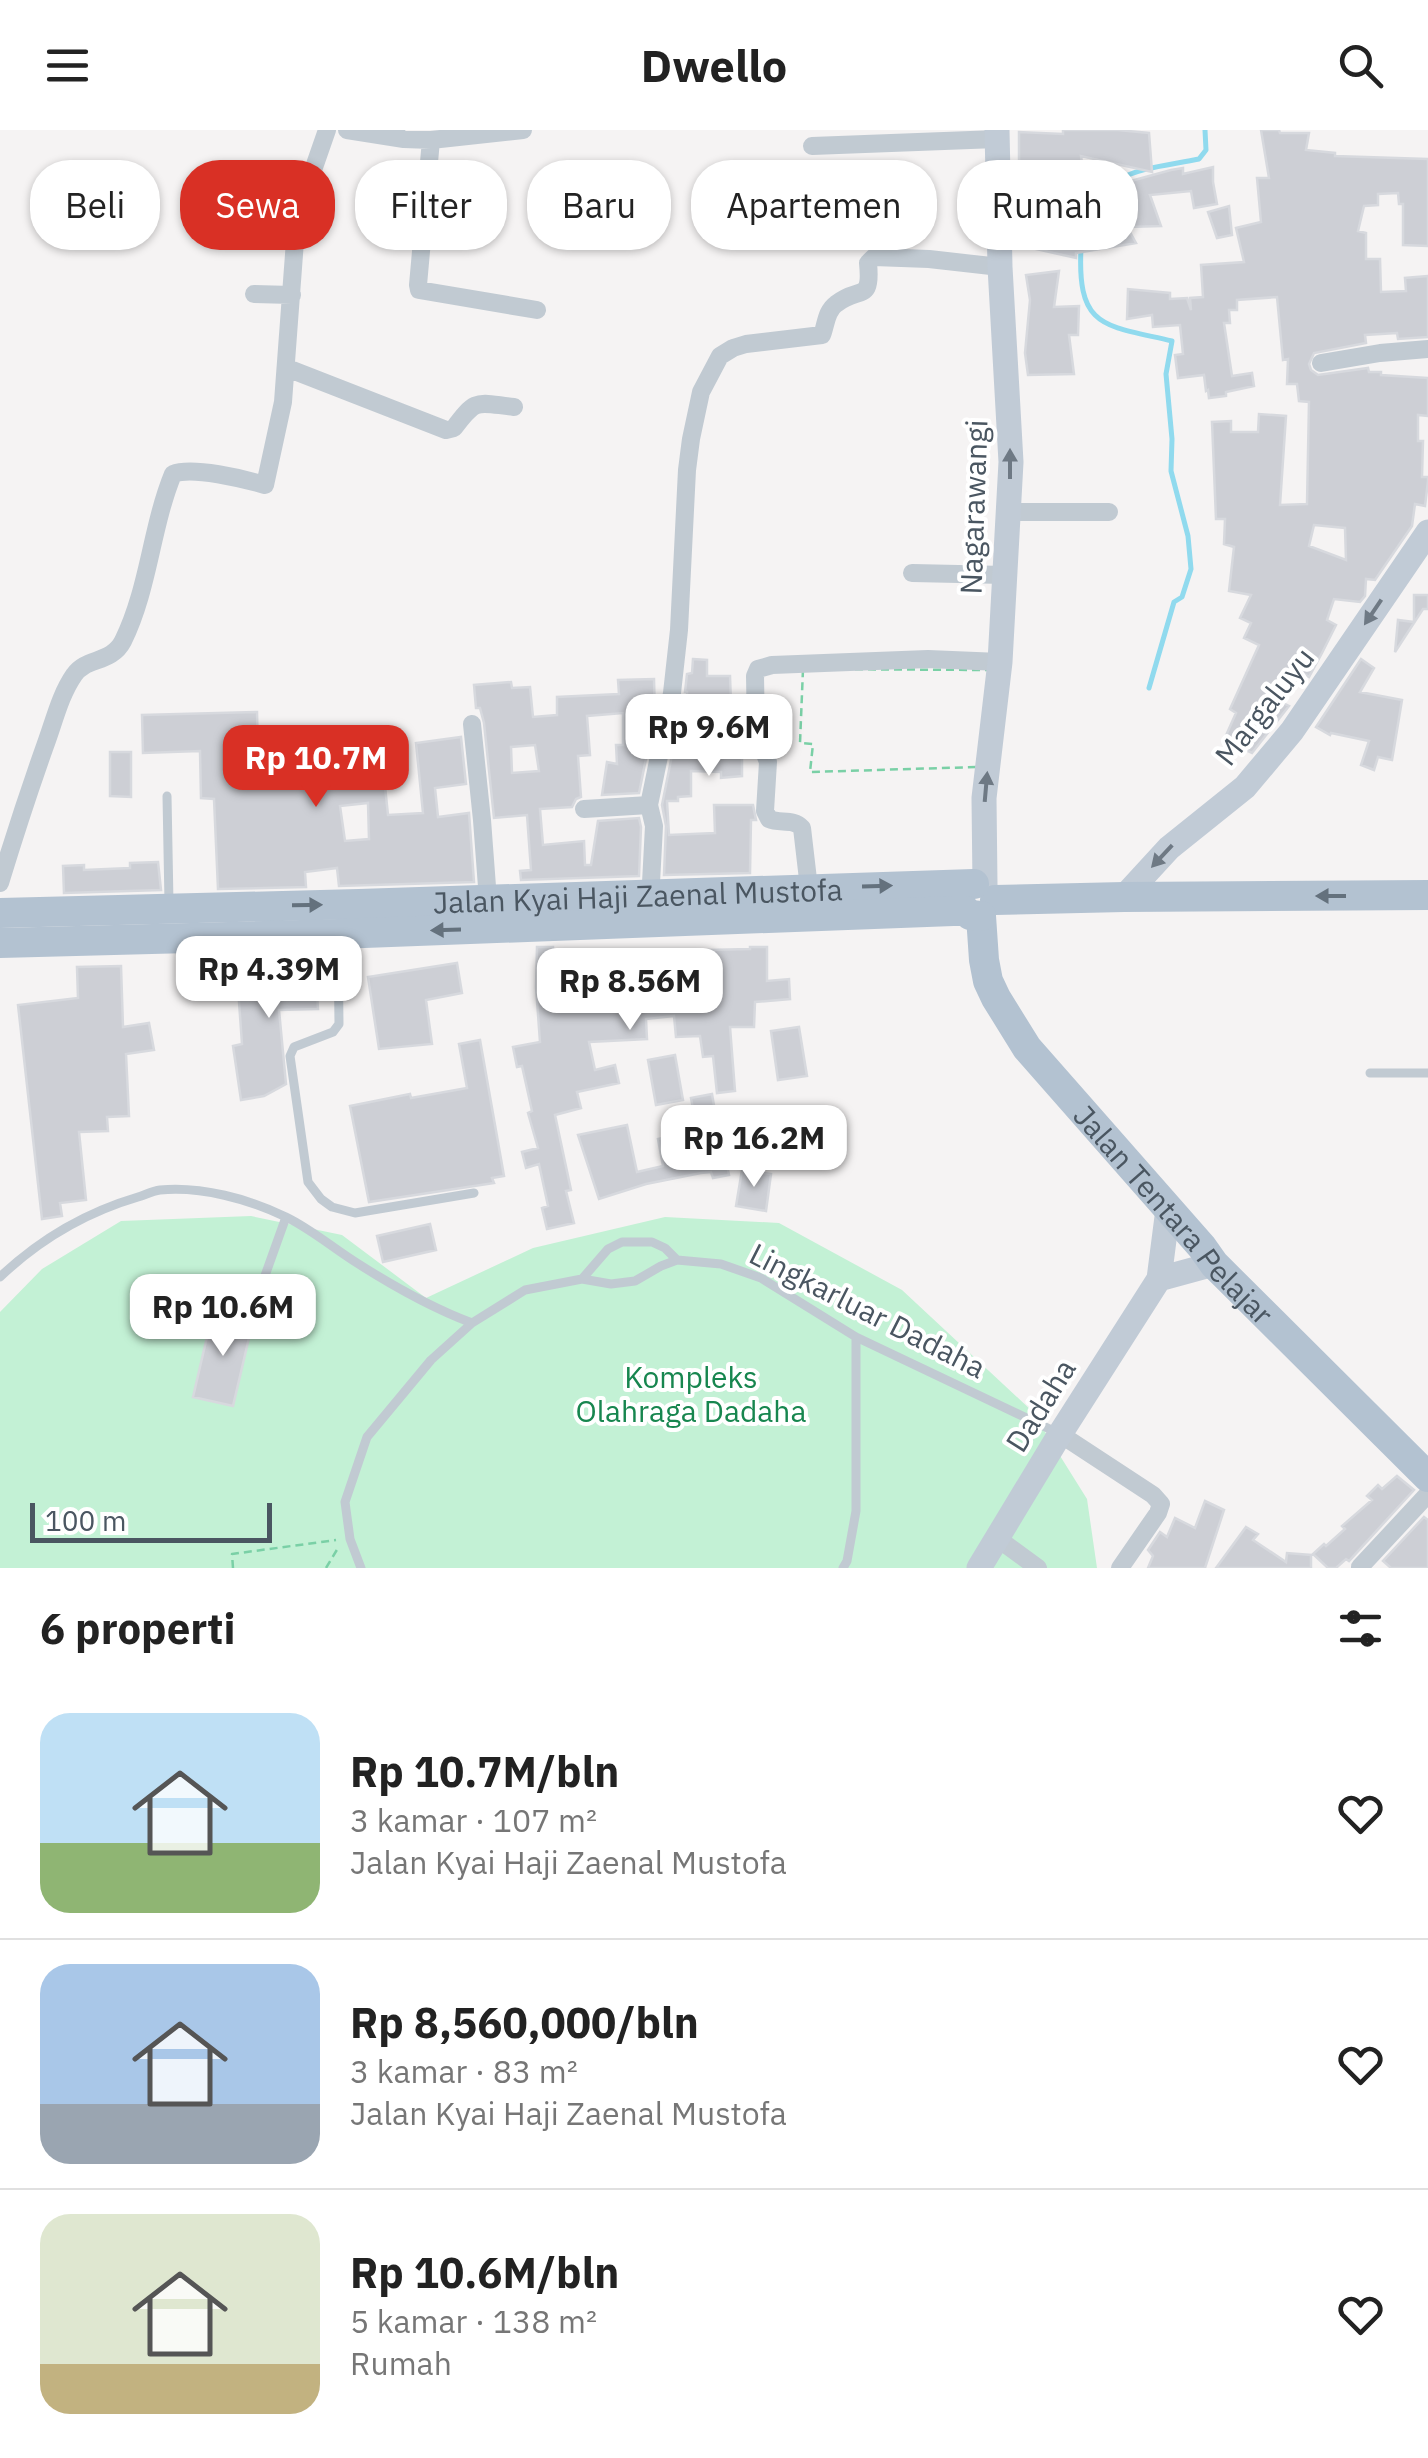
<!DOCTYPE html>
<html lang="id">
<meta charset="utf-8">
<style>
body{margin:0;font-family:"IBM Plex Sans",sans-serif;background:#f2f2f2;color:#222;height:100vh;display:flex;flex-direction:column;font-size:38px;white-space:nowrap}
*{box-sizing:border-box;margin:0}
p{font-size:32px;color:#767676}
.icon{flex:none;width:55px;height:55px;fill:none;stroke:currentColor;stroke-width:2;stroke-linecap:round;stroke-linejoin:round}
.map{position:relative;height:1438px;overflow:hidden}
.sheet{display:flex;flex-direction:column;background:#fff;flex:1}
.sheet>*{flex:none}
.banner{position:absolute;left:30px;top:30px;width:1370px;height:90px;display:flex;gap:20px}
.scale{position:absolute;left:30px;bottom:25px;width:242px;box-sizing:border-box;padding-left:10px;border:5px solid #4a5661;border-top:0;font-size:28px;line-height:35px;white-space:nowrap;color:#4a5661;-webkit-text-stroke:8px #fff;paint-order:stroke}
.price{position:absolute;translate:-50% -85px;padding:0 22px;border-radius:20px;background:#fff;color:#222;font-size:32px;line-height:65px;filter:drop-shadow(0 2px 5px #0008)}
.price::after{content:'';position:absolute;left:50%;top:60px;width:30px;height:22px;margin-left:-15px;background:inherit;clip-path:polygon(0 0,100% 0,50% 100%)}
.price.on{background:#d93025;color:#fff}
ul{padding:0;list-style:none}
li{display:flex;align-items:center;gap:30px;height:250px;padding:0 40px}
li+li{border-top:2px solid #e0e0e0}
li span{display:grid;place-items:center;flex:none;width:280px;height:200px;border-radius:30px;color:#555}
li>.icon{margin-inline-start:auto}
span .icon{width:120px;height:120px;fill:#fffc;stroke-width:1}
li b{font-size:42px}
h2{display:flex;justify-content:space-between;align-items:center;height:120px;padding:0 40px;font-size:42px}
.chip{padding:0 35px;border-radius:40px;background:#fff;box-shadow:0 2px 8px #0004;font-size:35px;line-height:90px}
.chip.on{background:#d93025;color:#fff}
header{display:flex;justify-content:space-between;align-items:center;height:130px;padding:0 40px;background:#fff;font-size:45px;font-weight:800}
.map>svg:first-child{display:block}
</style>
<header><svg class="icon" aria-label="menu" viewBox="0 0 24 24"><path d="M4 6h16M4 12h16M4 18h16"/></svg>Dwello<svg class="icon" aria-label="search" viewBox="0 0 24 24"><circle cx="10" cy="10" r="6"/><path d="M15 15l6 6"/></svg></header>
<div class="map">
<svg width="1428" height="1438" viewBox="0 0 1428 1438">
<rect width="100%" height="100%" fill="#f5f3f3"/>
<!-- green -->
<path fill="#c3f1d5" d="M251 1086 342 1105 426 1168 533 1118 665 1087 779 1093 902 1160 1032 1281 1087 1369 1097 1438H0V1182L42 1139 121 1091Z"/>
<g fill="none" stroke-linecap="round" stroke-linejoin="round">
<!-- stream -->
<path stroke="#90daee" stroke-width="5" d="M1083 107C1092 39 1145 40 1199 29L1206 20 1205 0
M1081 118C1077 199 1104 195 1172 211L1166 244 1172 309 1171 341 1188 406 1191 439 1182 467 1174 472 1149 558"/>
</g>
<!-- building -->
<path fill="#cdcfd5" stroke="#d7d9de" stroke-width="2.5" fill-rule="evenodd" d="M1063 0H1118L1149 3 1152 42 1081 26 1087 66 1077 103 1126 95 1136 113 1076 123V128L1036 119 1034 79 1020 78 1021 33H1019V2L1063 4Z
M1261 0H1279L1280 3H1309L1306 20 1335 23V26L1428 29V116L1403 115V74H1399L1398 63 1378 64V75L1364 76 1358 101 1366 103V129H1380L1381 162 1406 161 1405 148 1428 146V207L1398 209 1397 203 1365 205 1366 213 1314 223 1309 234 1311 240 1318 245 1368 238 1369 242H1381V245L1428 248V286L1418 285V311H1423L1422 347H1428V351L1425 376 1415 374 1412 396 1375 450 1366 449 1365 466 1360 472 1334 469 1327 490 1336 495 1322 523 1309 547 1301 542 1283 573 1289 576 1252 623 1224 610 1236 583 1230 579 1259 515 1244 508 1251 493 1240 488 1251 465 1229 461 1234 417 1224 414 1225 389H1216L1212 292 1231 291V302H1258L1259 284 1286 286 1280 375 1307 374 1309 272 1299 271 1297 254H1287L1288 229 1283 230 1277 167 1237 170V180H1229L1230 193H1224L1232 246 1252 243 1254 256 1226 262V266L1209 268 1208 260 1206 261 1204 245 1178 248 1175 225 1183 224 1180 195 1153 197 1152 185 1127 189 1128 159 1170 163V169L1187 168 1191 180 1190 168 1203 167 1201 135 1244 132 1236 98 1261 92 1257 48H1269ZM1314 395 1345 398 1346 430 1309 416Z
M1213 37V52L1217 74 1194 78 1191 61 1150 65 1161 96 1128 97 1120 54 1171 40 1183 38V44Z
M1229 76 1232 105 1217 108 1208 82Z
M1059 141 1054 177 1079 176 1078 205H1069L1074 244 1028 245 1025 223 1030 170 1026 145Z
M1414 465H1428V479H1423L1395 522 1398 490 1414 492Z
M693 529 707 530V546H730L731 573H743L744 602 748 616H742V646L721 648V642L691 641V666L678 667V671H667L669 705 715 703 714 675H753L756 690H751L750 743 664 745 666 696 662 675 678 595H688L687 562H685L687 544 692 543Z
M1361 529 1374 538 1360 562 1402 570 1392 630 1378 627 1374 640 1361 635 1369 611 1331 603 1330 605 1316 597Z
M654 549 655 585 639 663 602 665 607 632 617 634 616 615H623V583L587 586 590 625 578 626 581 667 576 669 572 677 540 679 543 715 584 711 585 735H591L598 691 639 688 641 697 639 746 521 750 520 741 531 740 527 685 494 688 484 593 480 578H476L474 555 511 552 512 558 530 557 533 587 557 585V567L619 564 618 550ZM535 615 539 641 512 643 511 617Z
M257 582 258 619 302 618 303 652 332 633 330 621 350 619 353 640 383 637 388 685 423 683 416 613 461 607 466 654 435 658 438 687 469 683 474 752 339 756 337 738 305 742 306 757 218 759 214 669 201 668 200 621 143 623 142 585ZM368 673 369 709 345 711 340 676Z
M110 622H131V667L110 666Z
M158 732 161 760 64 763 63 736 84 735V740L130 738V733Z
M537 817H553L554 851 551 852 553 879 579 875 577 844 596 842 595 826H647L707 822V820L750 819V817H767V851L789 849 790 869 755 872 754 897H730L735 961 717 963 713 926 703 927 700 906 676 907 674 886 646 889 647 909 589 912 595 940 615 935 619 953 577 962 581 978 555 985 571 1060 566 1061 574 1093 547 1099 542 1078 548 1076 539 1034 526 1038 522 1022 538 1018 528 983 532 981 522 936 517 937 513 917 540 912 536 857Z
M324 825 325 864H317L318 879 279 880 286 954 264 966 241 970 233 916 242 914 236 829 267 826 270 858 302 854 301 826Z
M457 833 462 863 426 870 432 914 379 919 368 847Z
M121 836 123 897 149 893 154 920 126 924 129 986 107 987 108 1001 79 1002 86 1070 60 1073 62 1086 42 1089 18 875 78 868 77 837Z
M799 897 807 946 778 950 771 901Z
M480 910 504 1046 492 1048 494 1053 369 1072 350 976 410 964 411 968 467 958 459 914Z
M675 925 683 970 656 975 648 930Z
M712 964 717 993 714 994 721 1026 725 1025 729 1045 713 1048 711 1042 701 1043 646 1054 599 1069 578 1005 627 995 637 1042 663 1036 658 1009 697 1001 691 968Z
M742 1040 771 1044 766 1081 736 1076Z
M430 1094 436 1120 383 1132 377 1106Z
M213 1181 253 1191 233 1276 193 1267Z
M1397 1346 1414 1360 1349 1431 1346 1429 1336 1438H1328L1313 1424 1324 1414 1326 1416 1345 1399 1342 1396 1372 1370 1367 1366 1378 1355 1382 1359Z
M1205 1371 1224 1380 1205 1438H1148L1153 1426 1148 1420 1160 1402 1167 1407 1175 1388 1195 1398Z
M1424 1387 1428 1390V1438H1391L1383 1431Z
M1246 1397 1258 1404 1253 1410 1286 1432 1287 1423 1311 1425V1438H1216Z"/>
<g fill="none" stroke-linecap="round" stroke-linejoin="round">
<!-- path -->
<path stroke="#7ad0a6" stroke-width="2.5" stroke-dasharray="8 5" stroke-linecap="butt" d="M803 539 990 540 977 637 810 642 813 614 800 613Z
M233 1438 232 1424 336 1410
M326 1438 338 1418"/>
<!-- lane -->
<path stroke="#c1cad2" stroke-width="9" d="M167 666 169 773
M338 807 339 894 333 902 294 917 290 926 308 1052 321 1069 332 1077 355 1083 474 1063
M1370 943H1428
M0 1147C39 1110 87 1082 138 1067 145 1065 152 1061 160 1060 201 1056 249 1069 286 1087 311 1099 333 1118 357 1133 393 1156 432 1178 472 1193L525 1160 582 1149 611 1154 635 1151 661 1136 677 1130 721 1134 761 1148 856 1207 1058 1303
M582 1149 608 1119 622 1112H652L665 1118 677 1130
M257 1168 286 1087
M361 1438 350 1409 345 1372 367 1307 431 1230 472 1193
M843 1438 847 1431 856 1381V1207"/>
<!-- street -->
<path stroke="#c1cad2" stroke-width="18" d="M347 0 404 9 431 10 523 0
M431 10 418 155 419 160 537 180
M812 16 997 9
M254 164 292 165
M1321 233 1380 223 1428 219
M287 238 446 300 454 298C477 267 477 273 514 277
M1008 382H1109
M912 443 1005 445
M472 594 482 690 488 770
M584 679 649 675
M0 753C14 707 29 661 45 616 54 592 60 565 74 545 86 527 111 534 123 511 149 458 151 398 173 344 192 336 244 349 265 355L283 272 295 111 304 66 327 0
M809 758 802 698C793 688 780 694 769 689L765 681 768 632 756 601 755 546 758 539 772 535 928 529 1000 532
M650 772 654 696 649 675 672 563 679 500 687 340 691 309 701 262 720 226 733 218 746 214 822 205C826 195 826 181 836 174 859 155 872 174 868 133L874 127 929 129 1000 137
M1060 1304 1153 1365 1161 1374 1158 1383 1120 1438
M997 1408 1038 1438
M1360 1437 1428 1364"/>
<!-- secondary -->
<path stroke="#c1cbd6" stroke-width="25" d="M985 755 984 668 1000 532 1011 332 1000 137 997 0
M1124 767 1169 718 1245 657 1292 601 1428 402
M1159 1149 1214 1134
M979 1438 1060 1304 1159 1149 1168 1079"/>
<!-- primary -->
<g stroke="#b3c2d1" stroke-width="30">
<path d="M995 770 1124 767 1428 765"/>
<path id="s1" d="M0 783 359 774 974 754"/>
<path id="s2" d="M981 786 984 830 988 851 996 868 1027 918 1202 1117 1214 1134 1428 1347"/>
<path d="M0 813 338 804 953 781H966L970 785 981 786"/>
</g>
</g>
<!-- one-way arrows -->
<defs><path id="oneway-solid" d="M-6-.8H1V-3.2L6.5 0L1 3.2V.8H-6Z" transform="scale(2.5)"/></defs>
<g fill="#6e7984">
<use href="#oneway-solid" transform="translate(1010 334) rotate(-90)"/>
<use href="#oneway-solid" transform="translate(1373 482) rotate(124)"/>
<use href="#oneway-solid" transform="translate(986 657) rotate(-85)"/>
<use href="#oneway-solid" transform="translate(1162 726) rotate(133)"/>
</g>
<g fill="#64717d">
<use href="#oneway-solid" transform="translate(877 756) rotate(-2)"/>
<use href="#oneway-solid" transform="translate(1331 766) rotate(180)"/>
<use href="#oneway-solid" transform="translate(307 775) rotate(-1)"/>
<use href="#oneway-solid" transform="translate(446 800) rotate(178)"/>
</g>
<g text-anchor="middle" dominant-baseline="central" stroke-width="8" stroke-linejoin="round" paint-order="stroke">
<!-- street labels -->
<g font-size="30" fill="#4a5661" stroke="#fff">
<text transform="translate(973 377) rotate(-88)">Nagarawangi</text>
<text transform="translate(1264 576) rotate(-52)">Margaluyu</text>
<text stroke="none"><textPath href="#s1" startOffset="638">Jalan Kyai Haji Zaenal Mustofa</textPath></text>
<text stroke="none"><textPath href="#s2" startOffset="365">Jalan Tentara Pelajar</textPath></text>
<text transform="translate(868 1180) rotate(27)">Lingkarluar Dadaha</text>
<text transform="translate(1040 1275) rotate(-58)">Dadaha</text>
</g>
<!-- park labels -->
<g font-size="30" fill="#17864f" stroke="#fff">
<text x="691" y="1246">Kompleks<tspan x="691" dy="34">Olahraga Dadaha</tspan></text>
</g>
</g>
</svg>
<div class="scale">100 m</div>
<b class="price" style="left:709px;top:649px">Rp 9.6M</b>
<b class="price on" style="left:316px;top:680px">Rp 10.7M</b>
<b class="price" style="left:269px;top:891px">Rp 4.39M</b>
<b class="price" style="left:630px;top:903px">Rp 8.56M</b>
<b class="price" style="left:754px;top:1060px">Rp 16.2M</b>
<b class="price" style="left:223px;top:1229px">Rp 10.6M</b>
<div class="banner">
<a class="chip">Beli</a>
<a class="chip on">Sewa</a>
<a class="chip">Filter</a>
<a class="chip">Baru</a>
<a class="chip">Apartemen</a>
<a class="chip">Rumah</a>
</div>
</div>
<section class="sheet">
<h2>6 properti<svg class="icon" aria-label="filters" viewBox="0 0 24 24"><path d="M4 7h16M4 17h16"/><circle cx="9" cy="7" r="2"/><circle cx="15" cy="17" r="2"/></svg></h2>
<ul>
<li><span style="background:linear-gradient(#bfe0f5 65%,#8fb573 0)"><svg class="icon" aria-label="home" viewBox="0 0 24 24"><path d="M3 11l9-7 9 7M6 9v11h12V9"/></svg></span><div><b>Rp 10.7M/bln</b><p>3 kamar · 107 m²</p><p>Jalan Kyai Haji Zaenal Mustofa</p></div><svg class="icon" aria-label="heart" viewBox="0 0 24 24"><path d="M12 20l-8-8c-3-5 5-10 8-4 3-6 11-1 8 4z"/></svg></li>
<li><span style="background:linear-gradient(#a9c7e8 70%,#9aa5b1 0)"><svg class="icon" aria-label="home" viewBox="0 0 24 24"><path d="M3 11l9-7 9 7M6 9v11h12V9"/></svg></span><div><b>Rp 8,560,000/bln</b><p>3 kamar · 83 m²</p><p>Jalan Kyai Haji Zaenal Mustofa</p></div><svg class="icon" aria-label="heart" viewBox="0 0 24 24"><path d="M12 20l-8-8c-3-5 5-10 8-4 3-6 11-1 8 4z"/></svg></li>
<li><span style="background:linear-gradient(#dfe7d0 75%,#c2b280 0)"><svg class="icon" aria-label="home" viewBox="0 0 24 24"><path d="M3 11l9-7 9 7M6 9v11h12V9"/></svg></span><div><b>Rp 10.6M/bln</b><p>5 kamar · 138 m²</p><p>Rumah</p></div><svg class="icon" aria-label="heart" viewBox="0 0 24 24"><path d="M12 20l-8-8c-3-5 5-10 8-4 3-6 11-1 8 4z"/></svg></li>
</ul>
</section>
